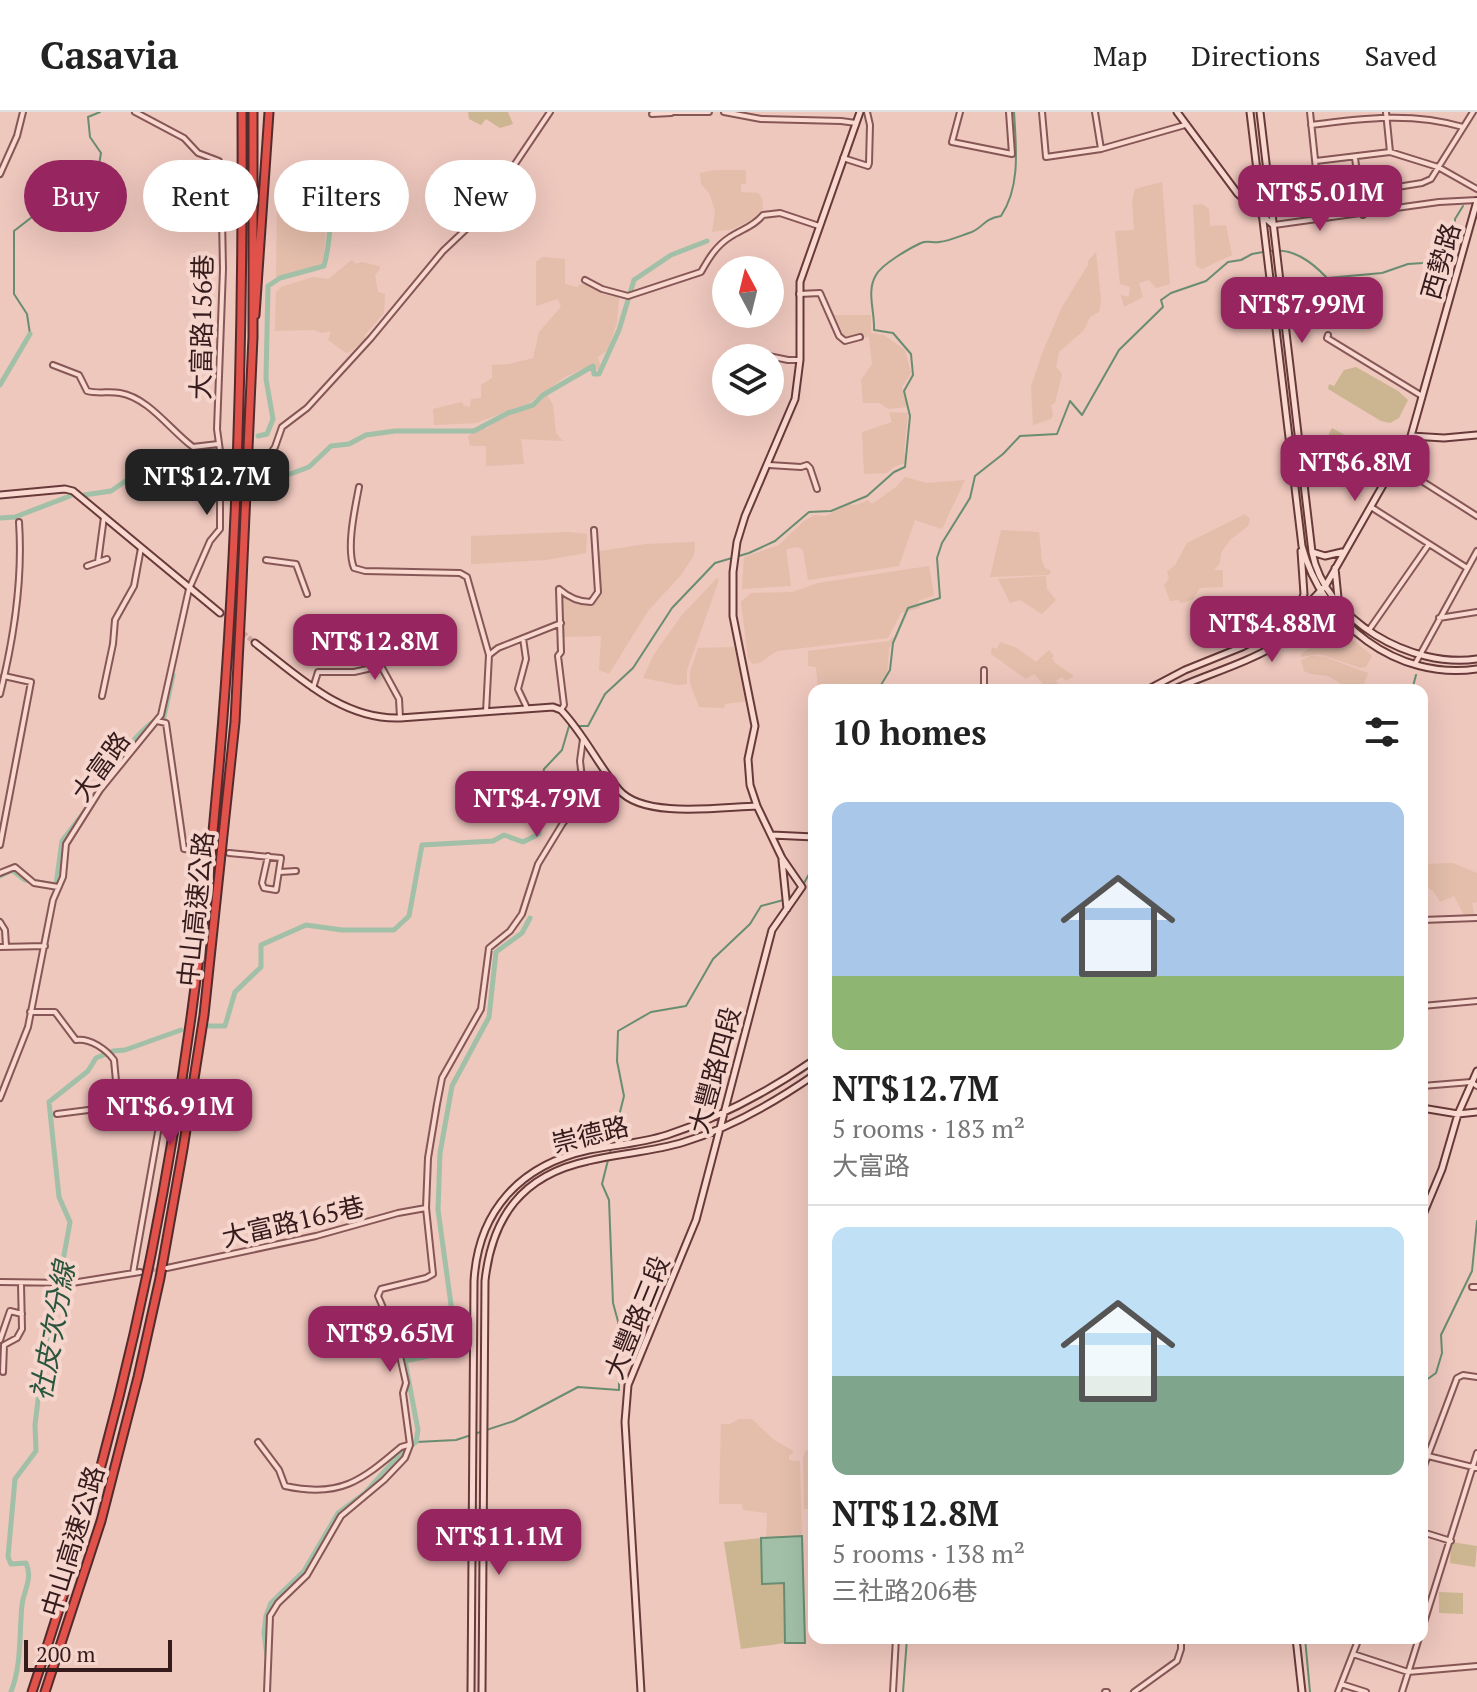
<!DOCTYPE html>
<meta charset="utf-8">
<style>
body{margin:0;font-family:"PT Serif","Noto Sans TC",serif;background:#f6f6f6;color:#222;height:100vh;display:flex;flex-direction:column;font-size:30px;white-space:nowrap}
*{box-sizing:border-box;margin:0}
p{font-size:26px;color:#767676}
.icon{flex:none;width:44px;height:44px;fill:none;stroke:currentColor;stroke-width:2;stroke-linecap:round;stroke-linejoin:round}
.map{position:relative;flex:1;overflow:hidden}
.details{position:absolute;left:808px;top:572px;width:620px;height:960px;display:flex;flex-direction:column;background:#fff;border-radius:16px;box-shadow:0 8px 32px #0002}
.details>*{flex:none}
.guide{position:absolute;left:24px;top:48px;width:664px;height:72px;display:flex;gap:16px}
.needle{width:52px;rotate:353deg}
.controls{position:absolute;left:712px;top:144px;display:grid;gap:16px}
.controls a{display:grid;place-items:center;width:72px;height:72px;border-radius:50%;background:#fff;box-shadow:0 8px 32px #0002;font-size:40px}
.scale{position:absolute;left:24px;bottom:20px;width:148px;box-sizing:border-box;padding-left:8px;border:4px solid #351b1c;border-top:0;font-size:22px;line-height:28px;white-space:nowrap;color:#351b1c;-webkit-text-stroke:6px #f6d5cd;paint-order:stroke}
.price{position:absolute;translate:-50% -68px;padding:0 18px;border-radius:16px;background:#962560;color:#fff;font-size:26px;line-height:52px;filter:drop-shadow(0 2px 4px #0008)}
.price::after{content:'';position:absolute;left:50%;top:48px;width:24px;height:18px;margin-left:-12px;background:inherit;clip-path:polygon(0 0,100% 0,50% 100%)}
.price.active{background:#222;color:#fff}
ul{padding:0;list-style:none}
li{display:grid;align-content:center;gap:16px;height:424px;padding:0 24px}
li+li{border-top:2px solid #e0e0e0}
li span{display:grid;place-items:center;height:248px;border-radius:16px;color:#555}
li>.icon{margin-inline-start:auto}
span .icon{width:144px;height:144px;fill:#fffc;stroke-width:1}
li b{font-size:34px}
h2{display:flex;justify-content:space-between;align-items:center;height:96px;padding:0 24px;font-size:34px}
.tag{padding:0 28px;border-radius:36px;background:#fff;box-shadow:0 8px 32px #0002;font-size:28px;line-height:72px}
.tag.active{background:#962560;color:#fff}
header{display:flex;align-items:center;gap:48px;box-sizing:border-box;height:112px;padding:0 40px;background:#fff;border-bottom:2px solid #e0e0e0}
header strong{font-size:38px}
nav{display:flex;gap:44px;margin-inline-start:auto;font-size:28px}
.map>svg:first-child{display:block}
</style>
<header>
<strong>Casavia</strong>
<nav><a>Map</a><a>Directions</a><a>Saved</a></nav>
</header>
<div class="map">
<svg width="1477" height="1580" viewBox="0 0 1477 1580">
<rect width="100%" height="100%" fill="#eec7bd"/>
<!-- farmland -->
<path fill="#e4bdab" d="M715 58H746V72H741V80L758 81 762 86 763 97 758 104 733 117 712 120 715 100 710 82 701 72 700 61Z
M1162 70 1170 172 1156 176 1149 168 1139 171 1143 185 1124 195 1121 183 1129 185 1130 175 1120 172 1115 119 1134 118 1132 89 1135 77Z
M330 71 323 153 320 157 279 169 276 167 277 81Z
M1202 92 1209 97 1210 114 1226 113 1232 143 1202 157 1196 154 1193 93Z
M1096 140 1101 188 1099 200 1090 205 1084 218 1059 240 1056 255 1062 262 1055 291 1051 293 1053 302 1051 307 1033 313 1031 274 1043 239 1062 195 1088 153V149Z
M542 145 565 147V172L577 175 580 172H588L602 182 619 185 617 210 608 238 598 245 601 257 594 258 591 253 565 265 529 291 476 311 434 313 433 297 462 290 464 294 470 295 471 287 481 286V273L492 266V253L510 252 533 246 539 220 561 195 558 187 536 194V150Z
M352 148 356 152 362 150 379 154 380 157 375 163 378 180 385 182 384 201 364 224 366 227 350 240 346 241 328 228 331 219 321 221 314 218 275 219 276 180 281 175 313 165 328 167Z
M834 203H871V221L884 223 905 238 911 261 902 275 907 295 888 297 880 291H863L861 268 872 252 869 225 846 227Z
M547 283 553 293 556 321 563 329 521 327 524 352 486 354V334H470L468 324 484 314 486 317 499 307 533 294Z
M889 300 908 301 904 340 907 350 894 355 887 361 864 362 862 320 892 310Z
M905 365 927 371 965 368 942 417 915 408 899 454 808 468 803 438 798 435 786 437 791 474 742 477 744 445 779 433 805 408 815 403 826 404 846 392 856 393 868 388 872 392 896 375Z
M1245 402 1250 407 1248 414 1230 428 1221 441 1220 451 1214 458H1223V475L1200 476 1192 488 1180 491 1179 488 1170 489 1164 473 1169 467 1167 460 1175 453 1187 431Z
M1001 418 1039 420 1042 449 1045 456 1051 459 1049 463 990 465Z
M569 420 587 422 586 441 546 448 471 452V424Z
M695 430 694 443 681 463 648 499 609 562 599 558 601 524 561 525V481L591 490 596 482 594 440 646 432Z
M929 454 934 483 918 489 920 496 901 501 888 526 777 539 759 551 753 552 748 546 741 490 751 481 792 480 818 471Z
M1046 464 1047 477 1056 488 1042 502 1020 488 1010 491 998 467Z
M717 466 719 468 687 558V572L677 573 643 566 654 542 682 503Z
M1338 515 1372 544 1366 555 1361 556 1319 542 1301 545 1302 541 1316 532 1315 529Z
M893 525 896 527 889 536 887 565 877 578 818 577 816 555 808 554V539L889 529Z
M1000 530 1017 536 1036 550 1049 538 1054 544 1052 546 1055 551 1074 564 1066 569 1062 565 1056 569 1060 575 1049 578 1034 562 1026 567 991 542 992 535 997 537Z
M734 535 748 589 725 592 724 596 699 595 690 571V560L698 536Z
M1311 544 1325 545 1368 561 1362 578H1351L1328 564 1311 562 1304 559 1301 548Z
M1453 751 1477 761V790L1472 791 1475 806 1465 805 1454 784 1440 790 1434 780 1422 771V752Z
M739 1307H752L774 1328 792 1338 794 1341 789 1343V1348L800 1349 802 1424 766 1426 767 1401 743 1398 742 1392H719L721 1312H730Z
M806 1338 814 1339V1397H804L803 1345Z"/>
<!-- green -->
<path fill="#ccb591" d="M468 0H508L513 12 500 16 486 7 481 13 469 7Z
M1356 255 1398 279 1408 288 1399 306 1390 311 1381 309 1328 277 1329 272 1334 274 1344 258Z
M1332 316 1350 326 1332 361 1314 352Z
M761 1426 762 1472 784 1471 785 1531 741 1537 724 1430Z
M1451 1430 1477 1434 1475 1455 1450 1451Z
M1439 1480 1463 1481V1502L1439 1501Z"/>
<!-- water -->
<path fill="#a1c0a7" stroke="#698d71" stroke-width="2" d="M802 1424 805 1531H785L784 1471 762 1472 761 1426Z"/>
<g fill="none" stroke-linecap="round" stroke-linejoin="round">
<!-- stream -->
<path stroke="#698d71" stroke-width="2" d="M1270 139C1293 136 1311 149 1327 166L1382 161 1408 152 1423 151 1454 127 1455 107 1463 94
M30 222 27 202 14 182V119L41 98 71 69 98 59 101 41 90 25 88 5 100 0
M878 578 890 558 893 531 908 496 940 486 937 446 942 431 970 386 975 364 1003 342 1020 324 1057 322 1070 289 1082 303 1119 238 1163 195 1161 188 1171 181 1206 169 1228 150 1241 148 1252 142 1263 140
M1412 578 1416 563
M540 683 544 657 562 638 569 614H588L605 582 633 556 672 496 715 451 749 441 775 429 809 400 831 399 867 384 894 360 905 355 910 304 904 279 913 263 911 242 893 221 874 218C875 200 866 179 876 163 882 152 910 136 921 131 927 128 933 131 939 130 949 129 960 124 969 121 983 117 982 107 1001 104 1021 74 1016 35 1014 0
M803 773 814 753
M1422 1271 1436 1261 1442 1241 1441 1223 1472 1159 1477 1109
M416 1330 456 1328 514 1309 578 1275 619 1278V1264L612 1250 619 1213 613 1191 609 1088 602 1072 624 984 617 949 618 919 651 900 686 894 713 847 750 812 761 794 791 786
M1305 1526 1310 1580
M903 1580 907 1526"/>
<!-- canal -->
<path stroke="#a1c0a7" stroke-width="5" d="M0 273 30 222
M258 324 267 322 273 307 266 267 268 174 280 166 324 154C332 126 330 96 334 68L356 65 373 58
M156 361 165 382 226 372
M274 368 309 355 331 334 349 332 366 323 395 319H474L508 301 533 293 543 283 593 254 594 262H599L619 218 634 168 671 143 707 129
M256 370 266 369
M84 383 111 379 127 368 156 361 185 348 215 338
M0 406 15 405 70 384
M90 690C102 670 142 608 164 605L173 563
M0 764 12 758 25 768 56 773 62 729 85 699
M209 914H225L235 880 261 855V833L306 813 342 818H394L409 804 422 733 493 729 504 723 523 730 539 722 540 683
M267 1544 264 1521 266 1504 271 1491 304 1459 338 1401 365 1381 402 1340 416 1330 418 1318 405 1249 433 1243 443 1236 453 1207 438 1098 440 1041 452 974 489 905 496 840 522 821 530 806
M11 1580C22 1551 19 1523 22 1493 24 1478 33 1466 26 1451L11 1452 8 1445 15 1367 36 1339 35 1313 41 1263 51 1211 60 1189 61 1160 70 1110 59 1085 49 990 88 959 96 946 113 939 125 938 181 918"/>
<!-- street-tunnel -->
<path stroke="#c9a59d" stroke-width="4" stroke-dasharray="4 2" stroke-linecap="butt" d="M227 345H238
M247 345H260
M203 739 229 741
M140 1160 161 1157"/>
<!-- secondary-tunnel -->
<path stroke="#c9a59d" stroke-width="5" stroke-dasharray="5 2.5" stroke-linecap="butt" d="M220 501 255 531"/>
<defs>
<path id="street" d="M671 0H709
M724 0 761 7 841 9 856 11
M960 0 952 30 1012 42 1009 0
M1042 0 1046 45 1101 37 1185 13
M1095 0 1101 37
M1310 0 1321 105
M1386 0 1390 40
M652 2 671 1
M1311 13C1364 6 1412 0 1463 15
M843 46 868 54 869 51 870 13 867 0
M1355 46 1363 103
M1316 49 1390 40 1438 55 1477 77
M0 62 17 24 23 0
M1360 81 1422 71 1431 67 1473 0
M1274 113 1439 90 1477 88
M585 168 602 177 628 184 701 160C709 146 716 134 730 125 742 117 753 115 763 103L780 101 819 114
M799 182 820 181 839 224 845 229 860 225
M1328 223 1327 226 1422 284
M735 245 737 239 741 238 788 248H800
M53 253 79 263 87 279C98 282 109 279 120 281 149 286 170 318 193 335L218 332
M1395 352 1477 404
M769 353 801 355 807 353 810 356 817 377
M269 372 268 345 275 335 282 315 307 296 371 226 443 139 480 104 550 0
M359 375C355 396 346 436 354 456L365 459 460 461 467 465 489 543 486 600
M1371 395 1467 456
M266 448 296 452 307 482
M98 450 104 405
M87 454 107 447
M559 477 561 540 558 544 564 593 561 598
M559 477C568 485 578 490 591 490L598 480 594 418
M1439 506 1477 500
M1369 518 1429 432
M523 526 526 547 518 577 527 596
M489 543 498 536 561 511
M1415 552 1477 439
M381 554 399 587 400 606
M313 576 318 560H354L381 554 376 533
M984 578V558
M0 582C14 526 23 468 19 410
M102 584 113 532 115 508 134 474 141 436
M157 609 166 611 184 737 203 739
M0 733 31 570 4 564
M229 741 281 746 276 778 264 776 262 771 268 744
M280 760 296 759
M0 761 15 755 34 771 58 775
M1422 808 1477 806
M0 810 5 818 6 834
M0 835 45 834
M1422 894 1477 889
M30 900H55L76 928C90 926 106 937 114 948L118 990 112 995 57 1002
M1422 974 1471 970 1477 974
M119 980 162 972 163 977 158 1020 133 1161
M0 986 28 915 53 788 63 765 66 732 100 678 161 603 189 477 210 429 220 417V339L217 317 223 157 221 54 219 49 198 41 184 26 135 0
M167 1156 316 1124 398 1101 426 1096
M0 1170 72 1171 140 1160
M1472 1175H1477
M0 1228 10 1199 22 1202
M3 1260 4 1233 17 1226 22 1217 21 1172
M258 1330 279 1358 285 1374C340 1386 361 1369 401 1335L408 1333
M1428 1344 1477 1356
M1422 1359 1457 1266 1463 1263 1477 1265
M1422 1420 1451 1429
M1422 1517 1477 1341
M1353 1542 1408 1560 1477 1554
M1341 1572 1366 1580
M267 1580 270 1504 278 1491 307 1463 341 1404 384 1368 405 1346 410 1333 403 1281 406 1271 400 1244 394 1221 378 1184 381 1177 426 1166 433 1162 426 1096 428 1046 437 992 442 966 481 897 489 836 510 819 522 802 538 752 563 711 584 683 580 649 583 627
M893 1580 896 1526
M1105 1580H1107
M1134 1580 1177 1549 1181 1537V1526
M1338 1580 1359 1526
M1402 1580 1419 1526"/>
<path id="secondary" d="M1177 0 1238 82 1273 113
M1250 0 1302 434C1322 511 1397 569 1477 557
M1260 0 1312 440C1325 508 1412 557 1477 547
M1411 324 1444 326 1477 323
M0 383 65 377 73 379 220 501
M1312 440 1325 444 1342 440
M1335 456 1338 486
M1298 500 1304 482 1301 439
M1313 504 1336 501
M255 531C298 564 342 608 400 606L553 595 561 598C584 622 598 653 619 678 644 707 721 695 757 694
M1147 578 1185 558 1242 535 1293 508 1326 473 1411 324 1477 89
M1173 578C1215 557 1315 535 1321 479
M772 723 814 725
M782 748 787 797
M1422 996 1458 1002 1477 1000
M1422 1105 1442 1057 1458 1002 1477 959
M1296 1526 1302 1580
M471 1580 474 1169C478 1099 520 1053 589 1038 615 1033 642 1031 667 1023 719 1006 769 979 814 948
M482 1580 485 1169C492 1105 522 1063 588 1049 620 1041 652 1040 684 1030 730 1016 775 990 814 963
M641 1580 625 1310 628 1273 696 1108 772 818 802 775 782 746 757 694 750 673 748 647 755 614 733 504V460L737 430 745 404 795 287 800 248V170L860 0"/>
<path id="highway" d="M255 203 269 0
M32 1580C81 1435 122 1288 152 1138 226 766 244 378 242 0
M45 1580 101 1409 138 1265 160 1166 183 1037 204 903 235 610 241 492 253 225V0"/>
</defs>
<!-- street casing -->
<use href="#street" stroke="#865756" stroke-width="8"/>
<!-- secondary casing -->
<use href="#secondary" stroke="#683a3a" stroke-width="9"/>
<!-- highway casing -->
<use href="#highway" stroke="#542b2d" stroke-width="11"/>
<!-- street -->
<use href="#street" stroke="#f9d8d0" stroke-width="4"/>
<!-- secondary -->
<use href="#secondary" stroke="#f9d8d0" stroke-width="5"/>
<!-- highway -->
<use href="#highway" stroke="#e1524b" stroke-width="7"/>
</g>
<g text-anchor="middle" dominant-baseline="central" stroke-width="8" stroke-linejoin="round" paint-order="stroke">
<!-- street labels -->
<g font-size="26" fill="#351b1c" stroke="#f6d5cd">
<text transform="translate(1440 149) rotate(-74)">西勢路</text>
<text transform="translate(201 215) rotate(-89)">大富路156巷</text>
<text transform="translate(100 654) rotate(-54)">大富路</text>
<text transform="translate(195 797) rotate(-84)">中山高速公路</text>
<text transform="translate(714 958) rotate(-75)">大豐路四段</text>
<text transform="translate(590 1022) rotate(-14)">崇德路</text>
<text transform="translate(293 1109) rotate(-13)">大富路165巷</text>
<text transform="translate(636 1205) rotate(-68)">大豐路三段</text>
<text transform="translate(72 1429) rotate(-73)">中山高速公路</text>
</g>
<!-- water labels -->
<g font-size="28" font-style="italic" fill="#2a563d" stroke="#f6d5cd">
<text transform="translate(52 1219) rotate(-80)">社皮次分線</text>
</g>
</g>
</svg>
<div class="controls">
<a><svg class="needle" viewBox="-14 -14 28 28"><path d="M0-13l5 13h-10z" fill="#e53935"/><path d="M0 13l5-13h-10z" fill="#767676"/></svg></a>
<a><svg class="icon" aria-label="layers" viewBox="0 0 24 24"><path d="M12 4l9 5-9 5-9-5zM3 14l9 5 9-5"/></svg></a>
</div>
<div class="scale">200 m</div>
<b class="price" style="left:1320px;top:121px">NT$5.01M</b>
<b class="price" style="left:1302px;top:233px">NT$7.99M</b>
<b class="price" style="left:1355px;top:391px">NT$6.8M</b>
<b class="price active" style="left:207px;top:405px">NT$12.7M</b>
<b class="price" style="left:1272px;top:552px">NT$4.88M</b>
<b class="price" style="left:375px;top:570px">NT$12.8M</b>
<b class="price" style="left:537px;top:727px">NT$4.79M</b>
<b class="price" style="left:170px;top:1035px">NT$6.91M</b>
<b class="price" style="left:390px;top:1262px">NT$9.65M</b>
<b class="price" style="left:499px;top:1465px">NT$11.1M</b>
<div class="guide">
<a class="tag active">Buy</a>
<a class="tag">Rent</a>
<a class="tag">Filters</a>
<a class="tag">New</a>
</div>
<section class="details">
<h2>10 homes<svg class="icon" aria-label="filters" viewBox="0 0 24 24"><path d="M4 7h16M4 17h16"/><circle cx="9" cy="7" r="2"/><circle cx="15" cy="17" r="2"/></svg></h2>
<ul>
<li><span style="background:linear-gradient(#a9c7e8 70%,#8fb573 0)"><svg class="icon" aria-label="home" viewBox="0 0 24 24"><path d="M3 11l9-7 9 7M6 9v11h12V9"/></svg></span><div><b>NT$12.7M</b><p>5 rooms · 183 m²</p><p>大富路</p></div></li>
<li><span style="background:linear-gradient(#bfe0f5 60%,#7fa58c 0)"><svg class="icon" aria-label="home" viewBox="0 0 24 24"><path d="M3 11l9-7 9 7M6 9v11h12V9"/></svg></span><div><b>NT$12.8M</b><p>5 rooms · 138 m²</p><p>三社路206巷</p></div></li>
</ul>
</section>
</div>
